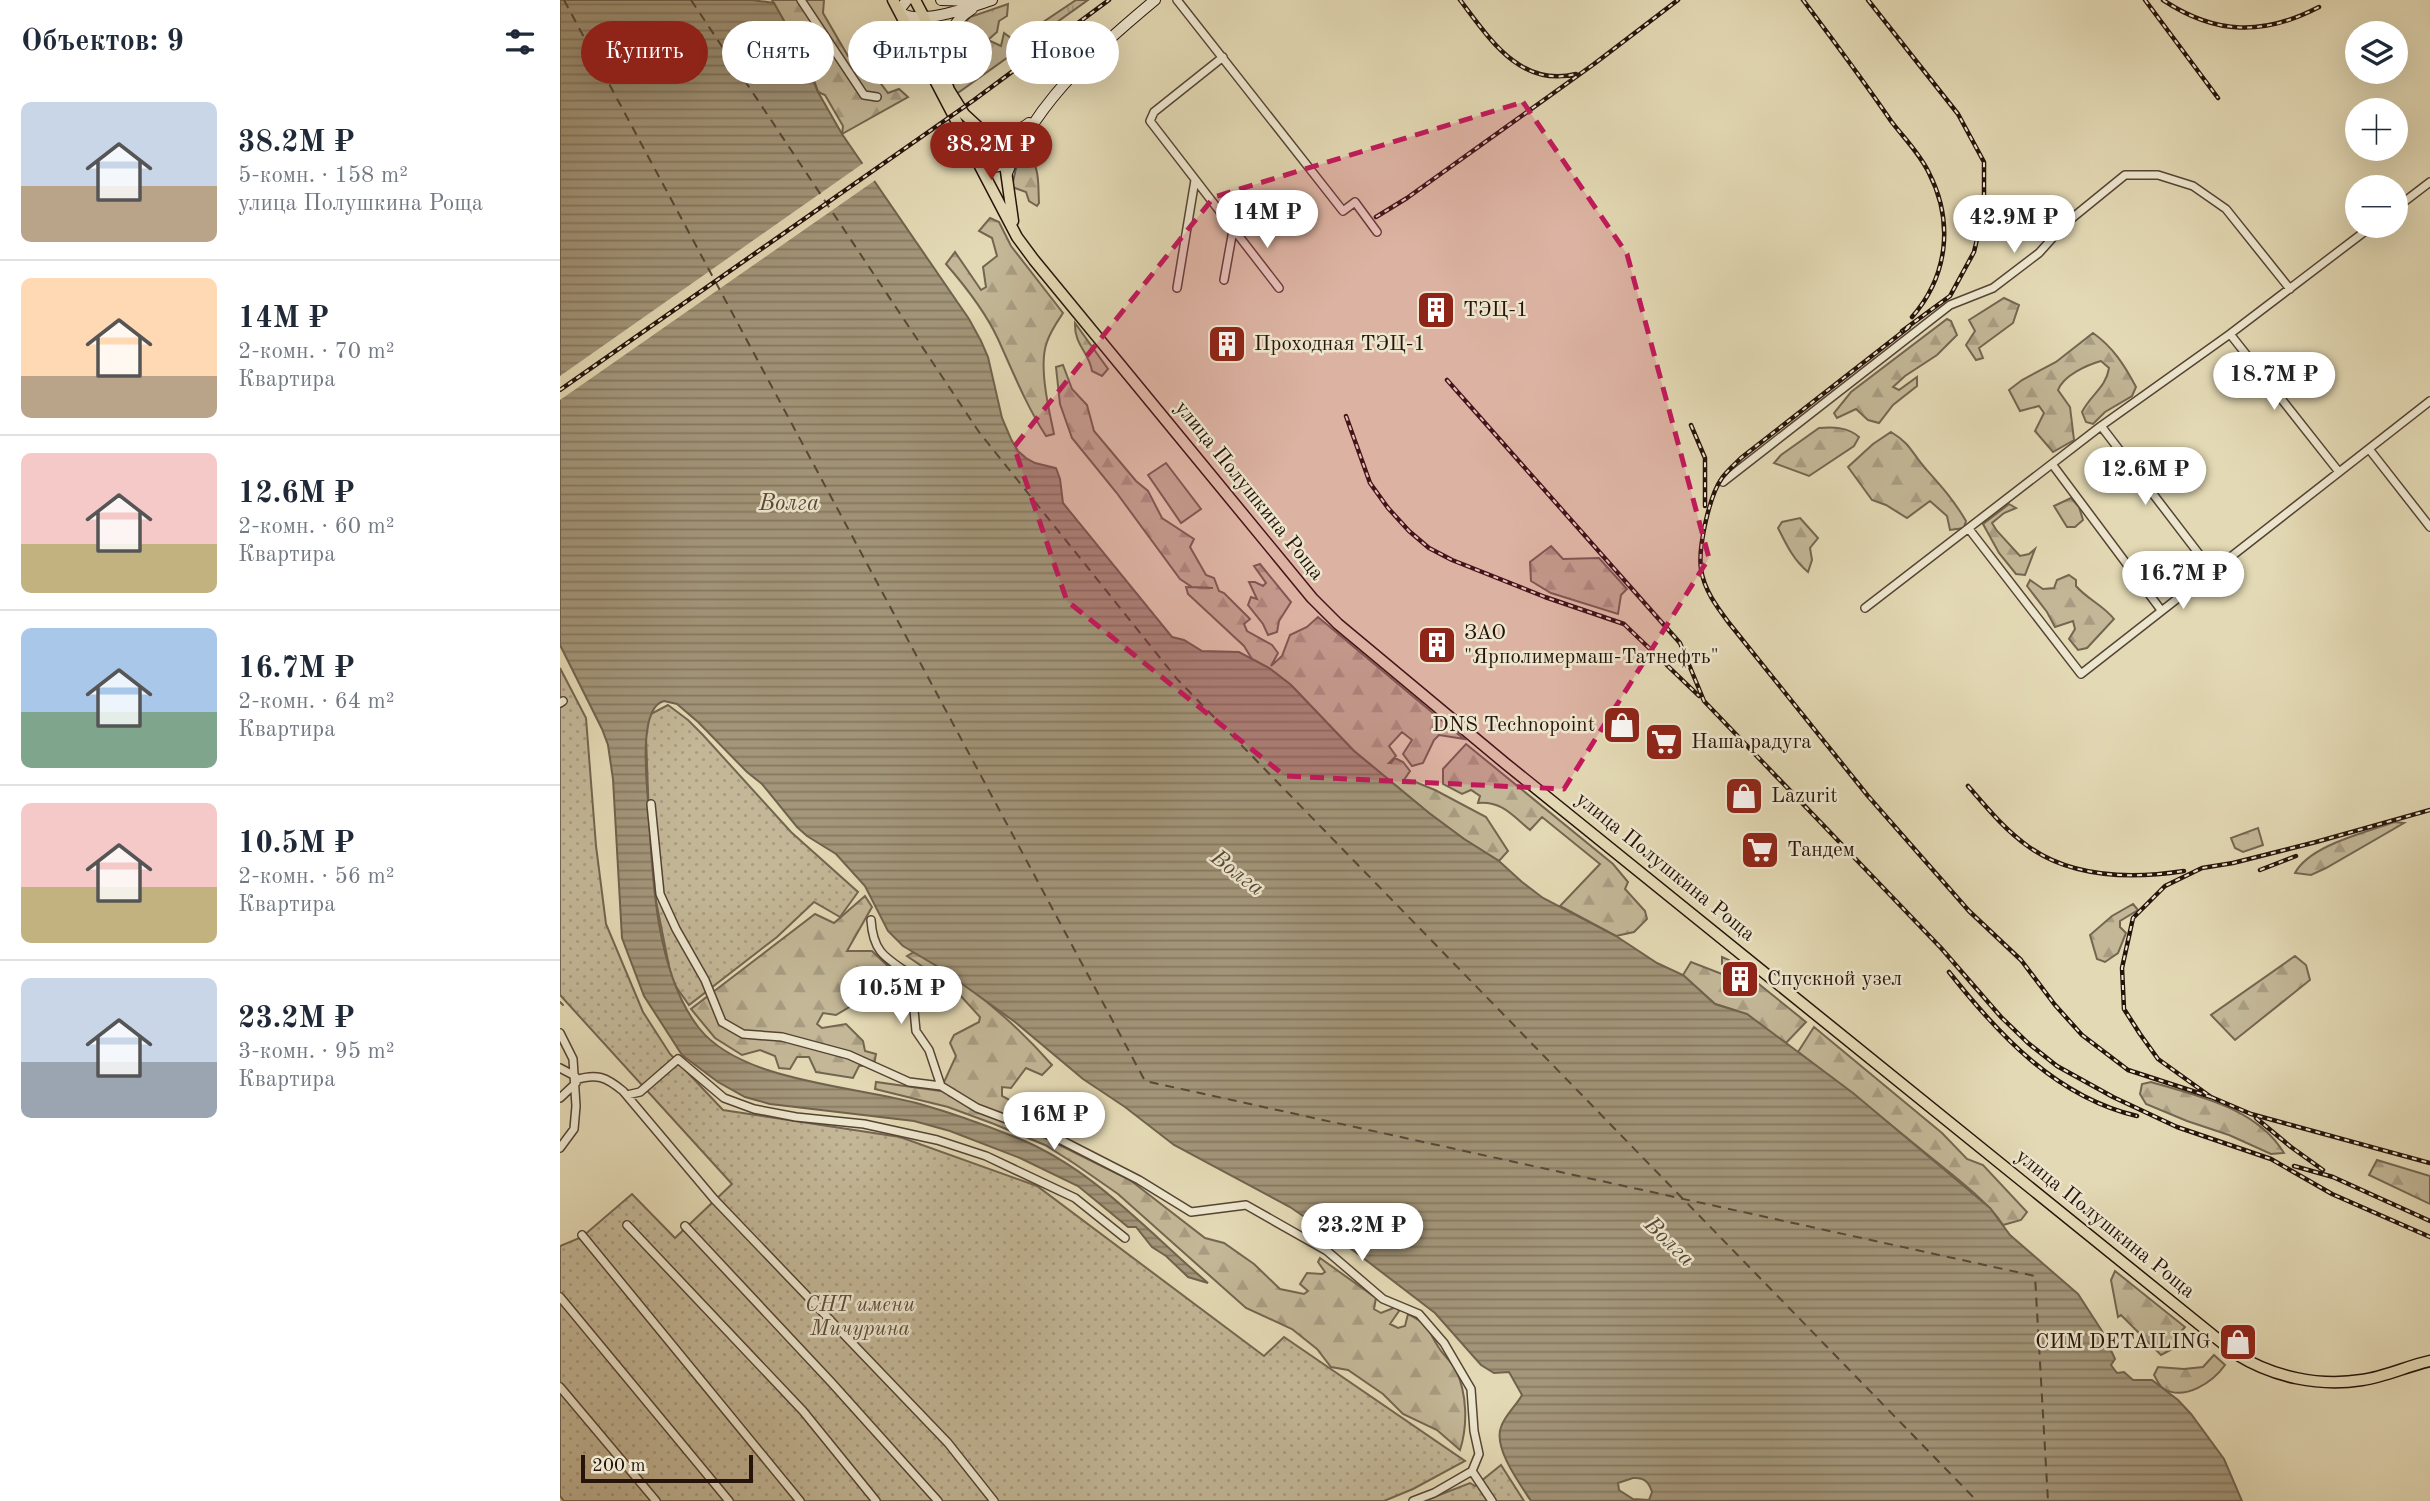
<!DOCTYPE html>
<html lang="ru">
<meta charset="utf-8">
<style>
body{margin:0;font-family:"Old Standard TT",serif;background:#f2f2f3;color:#1f2937;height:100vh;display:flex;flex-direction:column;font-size:26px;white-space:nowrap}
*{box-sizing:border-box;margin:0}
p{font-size:23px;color:#747a83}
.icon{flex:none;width:38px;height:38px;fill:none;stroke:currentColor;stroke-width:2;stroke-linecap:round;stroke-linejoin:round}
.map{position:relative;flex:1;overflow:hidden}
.drawer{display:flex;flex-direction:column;background:#fff;width:560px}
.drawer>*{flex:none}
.guide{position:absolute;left:21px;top:21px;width:665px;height:63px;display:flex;gap:14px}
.fabs{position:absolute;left:1785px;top:21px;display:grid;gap:14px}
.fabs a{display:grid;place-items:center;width:63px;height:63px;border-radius:50%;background:#fff;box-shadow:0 7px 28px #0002;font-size:35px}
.scale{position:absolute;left:21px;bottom:18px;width:172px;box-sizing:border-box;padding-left:7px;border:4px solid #26130a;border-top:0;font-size:19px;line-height:24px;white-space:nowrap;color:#26130a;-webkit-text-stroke:5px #ede6ce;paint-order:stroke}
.price{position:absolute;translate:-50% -60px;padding:0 16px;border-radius:24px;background:#fff;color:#222;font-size:23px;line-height:46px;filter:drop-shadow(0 2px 4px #0008)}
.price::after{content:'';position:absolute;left:50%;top:42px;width:21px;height:16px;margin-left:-10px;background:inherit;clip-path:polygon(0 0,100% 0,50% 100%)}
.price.selected{background:#8f2418;color:#fff}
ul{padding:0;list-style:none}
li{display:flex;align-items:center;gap:21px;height:175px;padding:0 21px}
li+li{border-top:2px solid #e0e1e3}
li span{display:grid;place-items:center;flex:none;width:196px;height:140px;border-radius:10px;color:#555}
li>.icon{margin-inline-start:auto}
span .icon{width:84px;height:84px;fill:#fffc;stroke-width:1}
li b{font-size:30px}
h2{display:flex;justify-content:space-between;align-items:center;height:84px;padding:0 21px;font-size:30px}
.tag{padding:0 24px;border-radius:32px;background:#fff;box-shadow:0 7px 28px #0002;font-size:24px;line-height:63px}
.tag.selected{background:#8f2418;color:#fff}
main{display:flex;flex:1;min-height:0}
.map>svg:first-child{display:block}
</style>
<main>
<section class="drawer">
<h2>Объектов: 9<svg class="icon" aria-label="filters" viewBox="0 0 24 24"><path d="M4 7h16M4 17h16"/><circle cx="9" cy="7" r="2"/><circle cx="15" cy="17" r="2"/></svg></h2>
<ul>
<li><span style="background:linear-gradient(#c9d6e8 60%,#b9a48a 0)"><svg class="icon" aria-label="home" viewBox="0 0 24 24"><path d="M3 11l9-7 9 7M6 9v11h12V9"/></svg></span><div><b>38.2M ₽</b><p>5-комн. · 158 m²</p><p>улица Полушкина Роща</p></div></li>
<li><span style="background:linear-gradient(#ffd9b3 70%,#b9a48a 0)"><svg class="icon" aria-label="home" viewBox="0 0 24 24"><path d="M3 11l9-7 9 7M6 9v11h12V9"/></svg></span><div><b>14M ₽</b><p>2-комн. · 70 m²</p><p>Квартира</p></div></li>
<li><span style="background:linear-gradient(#f6c9c9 65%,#c2b280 0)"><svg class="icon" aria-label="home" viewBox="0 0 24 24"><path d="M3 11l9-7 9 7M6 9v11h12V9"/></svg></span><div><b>12.6M ₽</b><p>2-комн. · 60 m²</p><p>Квартира</p></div></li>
<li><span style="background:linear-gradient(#a9c7e8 60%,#7fa58c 0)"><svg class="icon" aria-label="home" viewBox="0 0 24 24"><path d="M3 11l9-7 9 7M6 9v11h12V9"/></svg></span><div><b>16.7M ₽</b><p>2-комн. · 64 m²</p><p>Квартира</p></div></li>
<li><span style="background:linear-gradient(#f6c9c9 60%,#c2b280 0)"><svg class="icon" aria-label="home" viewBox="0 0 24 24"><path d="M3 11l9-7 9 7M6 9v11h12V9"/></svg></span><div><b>10.5M ₽</b><p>2-комн. · 56 m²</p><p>Квартира</p></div></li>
<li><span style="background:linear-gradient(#c9d6e8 60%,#9aa5b1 0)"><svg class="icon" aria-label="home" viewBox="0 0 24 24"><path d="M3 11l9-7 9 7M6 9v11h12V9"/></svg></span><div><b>23.2M ₽</b><p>3-комн. · 95 m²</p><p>Квартира</p></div></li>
</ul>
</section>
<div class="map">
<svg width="1870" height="1501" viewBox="0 0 1870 1501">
<defs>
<pattern id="grass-tufts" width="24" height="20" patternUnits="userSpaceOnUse" patternTransform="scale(1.75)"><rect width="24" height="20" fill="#c3b797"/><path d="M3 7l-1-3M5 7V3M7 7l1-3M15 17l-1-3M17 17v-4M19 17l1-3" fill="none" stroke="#a79c81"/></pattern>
<pattern id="forest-firs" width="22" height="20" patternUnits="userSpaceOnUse" patternTransform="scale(1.75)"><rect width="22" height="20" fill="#c3b797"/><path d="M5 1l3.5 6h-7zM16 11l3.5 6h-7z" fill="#a79c81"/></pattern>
<pattern id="park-dots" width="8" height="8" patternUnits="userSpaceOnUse" patternTransform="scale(1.75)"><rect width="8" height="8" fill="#c3b797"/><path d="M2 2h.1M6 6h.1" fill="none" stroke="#a79c81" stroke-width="1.8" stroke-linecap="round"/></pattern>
<pattern id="water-rules" width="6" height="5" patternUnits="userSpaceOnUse" patternTransform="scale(1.75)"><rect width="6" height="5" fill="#a3967a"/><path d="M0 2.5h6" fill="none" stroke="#857962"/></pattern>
</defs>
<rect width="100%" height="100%" fill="#e3d9b4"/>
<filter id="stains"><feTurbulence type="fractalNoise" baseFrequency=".00286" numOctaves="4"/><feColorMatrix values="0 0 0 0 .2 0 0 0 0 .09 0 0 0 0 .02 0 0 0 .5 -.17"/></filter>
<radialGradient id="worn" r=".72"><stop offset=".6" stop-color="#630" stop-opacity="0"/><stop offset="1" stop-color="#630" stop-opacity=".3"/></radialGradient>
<!-- grass -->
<path fill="url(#grass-tufts)" stroke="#746550" stroke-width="2" d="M516 0H528L395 95 385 76 388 46 390 57 402 52 404 33H396L410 17 448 4 447 16 439 21 437 32 428 40 441 46 444 33 455 41Z"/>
<!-- forest -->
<path fill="url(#forest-firs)" stroke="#746550" stroke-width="2" d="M212 0H264L263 13 288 56 297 52 328 93 339 89 348 97 282 134 283 126 265 95 258 92 250 68Z
M464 157H470C480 168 478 188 479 203L477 206 469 201 466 192 452 187 457 163Z
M430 218 439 222 451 246 503 313C497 322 490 332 487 342 478 365 489 410 494 434L486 436C466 405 453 372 438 339 425 311 406 287 386 264L395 252 421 290 426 287 423 267 437 256 432 238 419 231Z
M1444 298 1459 305 1453 323 1419 348 1423 358 1416 360 1406 345 1415 331 1409 320Z
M1387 319 1391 321 1397 335 1377 355 1345 376 1333 387 1339 390 1357 377V386L1333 405 1319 423 1308 420 1296 409 1277 418 1274 413 1291 392Z
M515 323 548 369 542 376 532 371C529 352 514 345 515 323Z
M1533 333C1553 347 1565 366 1576 387L1572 396 1545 412 1533 424 1526 422 1522 412C1531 394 1546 388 1549 368L1541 361C1527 365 1504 375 1498 390L1510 407 1514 440 1493 452 1475 431 1484 413 1479 406 1460 411 1449 390 1462 380 1496 362Z
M503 365 512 389 527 405 534 431 576 481 588 491 602 518 634 539 630 547 646 575 654 578 659 591 664 593 690 619 684 624 687 631 712 645 718 653 711 666 722 656 730 635 747 627 758 617 904 739 879 735 874 740 863 763 852 766 843 754 852 740 842 732 829 746 836 756 829 763H831L835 758 843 762 850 771 844 780 853 781 875 790 926 817 948 851 939 861 904 839 869 813 794 751 731 685 709 668 692 659 684 646 628 594 626 587 653 588 632 587 620 579 556 492 512 438 500 404 496 367Z
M1259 428C1274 427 1288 427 1299 437L1294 446 1249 476 1214 463 1221 455Z
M1331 432C1351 444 1351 452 1365 468 1382 487 1393 499 1406 521L1404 528 1390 530 1387 516 1370 501 1347 518 1326 505 1312 500 1288 467 1313 444Z
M1511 498 1519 507 1523 520 1515 527H1507L1494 506Z
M1449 504 1456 508 1444 513 1432 523 1437 531 1460 556 1469 554 1475 549 1465 575 1456 574 1439 553 1423 524Z
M1240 518 1258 538 1250 548 1252 560 1248 572C1234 561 1226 544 1218 528L1222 522Z
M991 546 1003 559 1039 558 1067 589 1061 595 1058 614 991 593 971 581 970 562Z
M700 564 731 602 719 621 717 632 708 635 703 624 688 605 691 597 697 599 689 582H695L703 586 706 583 694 566Z
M1509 575 1516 580V586C1527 599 1543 605 1554 619L1527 648 1518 650 1509 639 1515 629 1513 621 1495 627 1487 612 1467 586 1470 580 1483 589 1494 588 1497 580Z
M906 744 1053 864 1068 882 1065 889 1085 911 1087 919 1074 932 1056 936 1000 906 1040 864 982 817 970 830C952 815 942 801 918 803L920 796 911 790 902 794 883 784V769Z
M1834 822 1844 823 1766 868 1751 875 1735 873C1750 845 1805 833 1834 822Z
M1698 828 1703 845 1683 852 1675 848 1671 838Z
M305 896 312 907 287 951H312L333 971 346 992 334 1011H320L303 999 276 1015 263 1013 257 1024 262 1028 286 1024 303 1041 305 1051 316 1054 314 1065 299 1066 293 1078 256 1072 249 1057H237L230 1069 219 1068 215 1056 200 1050 182 1055 155 1038 131 1009 255 914 274 923Z
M1573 904 1578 910 1560 921V927L1566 933 1558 953 1545 962 1537 959 1530 935 1552 916Z
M354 952C406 981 453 1021 492 1065L482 1075 466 1068 451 1088 442 1087V1096L457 1104 466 1112 465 1120 453 1117 452 1123 473 1127 489 1140 570 1180 645 1238 664 1243 694 1264 720 1289 744 1294 748 1291 740 1284 747 1273 762 1274 765 1272 758 1262 760 1258 816 1298 814 1309 821 1313 836 1307 839 1311 830 1324 838 1328 845 1326 848 1314C873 1327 865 1327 879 1348 884 1356 892 1362 896 1370 907 1394 908 1425 900 1450L877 1430 843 1414 823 1394 788 1370 771 1367 757 1349 732 1329 686 1308 558 1194 515 1164 485 1145 434 1124 388 1107 315 1089 316 1082 380 1091 396 1056 390 1043 394 1035 419 1022 420 1017 400 995 381 984 366 969 347 956Z
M1735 956 1746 965 1750 980 1675 1040 1651 1015Z
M1162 957 1169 960 1246 1022 1226 1043 1177 1011 1155 1004 1123 975 1131 962 1167 976 1170 971 1162 964Z
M1254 1027 1382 1133 1407 1159 1423 1165 1467 1212 1461 1220 1443 1225C1428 1201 1390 1173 1368 1155 1325 1120 1282 1085 1238 1052Z
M1591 1082C1638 1096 1697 1108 1724 1153L1711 1154 1669 1135 1627 1121 1586 1104 1580 1094 1582 1084Z
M1817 1160 1870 1176V1204L1809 1175Z
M1555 1271 1625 1327 1617 1336 1616 1347 1601 1355 1561 1315 1558 1317 1551 1280Z
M1654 1355 1665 1365C1653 1382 1625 1401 1604 1389 1599 1386 1597 1380 1594 1375L1598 1367 1624 1369 1643 1367Z"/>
<!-- park -->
<path fill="url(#park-dots)" stroke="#746550" stroke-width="2" d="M0 668 26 718 36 846 46 924 83 1012 110 1054 163 1110 340 1137 477 1186 704 1356 724 1337 905 1461 853 1489 824 1501H4L0 1496V1246L22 1237 72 1194 115 1238 172 1184 0 995Z
M108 705 128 720 143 735 231 832 298 892 280 917 254 902 217 937 129 1005 112 981 96 901 89 819 86 736 89 715Z
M941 1465 964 1501H864L910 1483 915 1486Z"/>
<!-- pitch -->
<path fill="#c3b797" stroke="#746550" stroke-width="2" d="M606 463 641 509 621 523 588 475Z"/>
<!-- water -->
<path fill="url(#water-rules)" stroke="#71624d" stroke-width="2" fill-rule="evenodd" d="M0 0H192L214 3 241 51 258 92 282 134 409 319 421 341 428 357 442 418 451 439 458 451 466 458 475 463 496 468 500 479 503 503 612 637 624 640 642 651 679 652 709 668 731 685 794 751 869 813 904 839 939 861 962 882 983 898 1056 936 1097 963 1123 975 1155 1004 1187 1014 1293 1093 1430 1208 1450 1235 1518 1294 1542 1331 1555 1359 1551 1365 1557 1373 1564 1372 1573 1380H1592L1618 1400 1631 1414 1664 1459 1682 1501H971C960 1484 933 1448 941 1427 945 1415 956 1406 962 1395L949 1372 934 1373 921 1365 875 1313 794 1251 730 1207 614 1145 565 1107 523 1079 455 1022 380 968 343 946 328 931 305 886 276 854 247 836 237 827 202 784 187 772 138 722 117 704 104 701C76 708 88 791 89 815 92 880 97 975 139 1028 181 1082 296 1086 360 1104 392 1113 425 1125 455 1137 532 1167 587 1231 648 1283L628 1277 606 1256 592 1247 576 1227H568L518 1186 460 1158 390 1131 354 1121 210 1104 185 1097 158 1082 122 1055 84 996 62 938 53 779 48 745 42 729 0 645ZM1073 1478C1084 1477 1089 1482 1092 1492L1089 1500 1073 1499 1059 1490 1058 1483Z"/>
<!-- pier -->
<path fill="#e3d9b4" d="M305 162 317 179 0 400V376Z"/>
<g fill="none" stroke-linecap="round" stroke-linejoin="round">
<!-- stream -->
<path stroke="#71624d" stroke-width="2" d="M0 1002 3 1005"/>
<!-- ferry -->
<path stroke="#584737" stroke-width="2" stroke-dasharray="9 7" stroke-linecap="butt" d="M4 0 585 1081 1475 1276 1488 1501
M131 0 419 432 617 679 1417 1501"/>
<defs>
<path id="street" d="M241 0 304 95 317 97
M617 0 783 211 795 202 817 232
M663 57 594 112 590 121 719 288
M1836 208 1870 182
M664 280 673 230
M617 288 635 180
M1670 334 1779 472
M1541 426 1652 571
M1809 449 1870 527
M1492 464 1601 610
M1163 482 1390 305 1433 288 1479 253 1506 223 1565 175H1598L1633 186 1666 209 1730 289
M1409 529 1521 674 1870 401
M1305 608 1541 426 1670 334 1812 226
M0 703 3 701
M91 804 100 894 116 929 145 980 162 1022 183 1034 222 1037 289 1055 349 1082 381 1086
M311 920C313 951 324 957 348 973L352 989 356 1031 369 1050 381 1086 417 1108 497 1138 579 1180 631 1212 686 1205 767 1251 823 1299 859 1314 884 1343 911 1389 914 1431 919 1454 912 1471 874 1493 853 1501
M0 1033 13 1059 16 1106 14 1129 0 1148
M0 1068 15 1076
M15 1080C37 1073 46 1077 63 1091L154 1199 388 1443 434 1501
M67 1095 80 1092 118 1059 164 1098 194 1109 236 1117 304 1124 377 1140 426 1156 515 1198 565 1238
M0 1098 16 1083
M67 1225 243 1411 316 1501
M125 1226 271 1382 378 1501
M22 1235 240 1501
M0 1297 169 1501
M0 1387 96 1501
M912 1471 932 1501"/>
<path id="secondary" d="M347 0 340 9 341 13C360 26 410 7 432 0
M381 0 416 1
M382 67C383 43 391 22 412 9
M449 159C442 168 429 170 420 162 417 130 452 139 469 123
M447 173C477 100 536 49 595 0"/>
<path id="primary" d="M333 0 457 237 474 260 752 598 778 624 946 764 1676 1354C1713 1377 1759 1387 1802 1380 1825 1377 1847 1366 1870 1361
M355 0 364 17 389 90 404 114 430 138 444 157 453 221"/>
</defs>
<!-- street casing -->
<use href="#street" stroke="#554434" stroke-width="10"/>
<!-- secondary casing -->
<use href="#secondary" stroke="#26130a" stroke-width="12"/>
<!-- primary casing -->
<use href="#primary" stroke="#26130a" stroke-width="13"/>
<!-- street -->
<use href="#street" stroke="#ede6ce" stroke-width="7"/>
<!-- secondary -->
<use href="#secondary" stroke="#ede6ce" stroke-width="10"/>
<!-- primary -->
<use href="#primary" stroke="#e3d9b4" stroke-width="10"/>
<defs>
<path id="rail" d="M900 0C929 38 960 88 1016 74
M1243 0C1273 40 1303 80 1331 121 1344 138 1360 154 1369 173 1394 222 1388 276 1352 317
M1308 0 1398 114 1424 162V209L1414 252 1390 296 1342 331
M1585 0 1658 98
M1603 0C1656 35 1703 36 1759 7
M816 217 847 198 1034 64 1118 0
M1349 327 1181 458C1175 464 1167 471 1162 478 1149 496 1138 548 1141 569 1144 590 1157 607 1169 623L1308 796 1409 911 1461 960 1495 1005 1522 1035 1568 1070 1651 1097
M887 380 1120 643 1144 701 1381 948 1441 1017 1468 1043 1497 1066 1553 1097 1617 1127 1711 1159 1772 1194 1870 1237
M0 390 414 100 549 0
M786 416 810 483 828 508 849 531 869 548 892 560 985 597 1064 624 1139 696
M1131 425 1145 458V506
M1408 786C1427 808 1445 830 1469 847 1513 878 1572 879 1624 871
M1870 810 1756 842 1673 863 1642 868 1605 886 1573 918 1562 968 1564 1009 1580 1034 1598 1059 1651 1097 1691 1114 1870 1163
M1700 870 1736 856
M1389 972C1439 1035 1496 1097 1577 1116
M1696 1118 1731 1147 1763 1170
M1734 1166 1773 1177 1870 1221"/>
</defs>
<!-- rail casing -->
<use href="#rail" stroke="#26130a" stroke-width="4.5"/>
<!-- rail -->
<use href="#rail" stroke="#ede6ce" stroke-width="2" stroke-dasharray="5" stroke-linecap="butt"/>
</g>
<!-- marked area -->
<path fill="#c2185b" fill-opacity="0.2" stroke="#c2185b" stroke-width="5" stroke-dasharray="14 9" stroke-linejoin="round" d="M963 102 1067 254 1149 558 1004 789 725 776 507 601 454 447 654 197Z"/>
<!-- icons -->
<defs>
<symbol id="building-square" viewBox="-11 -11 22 22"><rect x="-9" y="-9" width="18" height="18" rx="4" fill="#8f2418" stroke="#ede6ce"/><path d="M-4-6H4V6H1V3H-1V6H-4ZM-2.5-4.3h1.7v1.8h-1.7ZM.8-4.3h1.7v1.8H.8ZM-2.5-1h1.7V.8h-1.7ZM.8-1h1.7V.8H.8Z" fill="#fff"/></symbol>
<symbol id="shop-square" viewBox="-11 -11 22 22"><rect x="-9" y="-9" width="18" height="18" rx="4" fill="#8f2418" stroke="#ede6ce"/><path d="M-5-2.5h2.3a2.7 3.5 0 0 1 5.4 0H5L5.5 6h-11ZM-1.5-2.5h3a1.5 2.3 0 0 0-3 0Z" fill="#fff"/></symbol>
<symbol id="supermarket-square" viewBox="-11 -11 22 22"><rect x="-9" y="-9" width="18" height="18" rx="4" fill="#8f2418" stroke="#ede6ce"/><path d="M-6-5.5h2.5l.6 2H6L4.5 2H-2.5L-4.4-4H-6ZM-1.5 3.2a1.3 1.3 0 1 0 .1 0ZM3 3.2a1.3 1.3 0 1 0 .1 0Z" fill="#fff"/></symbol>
</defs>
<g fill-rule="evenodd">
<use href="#building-square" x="854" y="288" width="44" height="44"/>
<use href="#building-square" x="645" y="322" width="44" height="44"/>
<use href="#building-square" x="855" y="623" width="44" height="44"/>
<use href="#shop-square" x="1040" y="703" width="44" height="44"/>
<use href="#supermarket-square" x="1082" y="720" width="44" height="44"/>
<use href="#shop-square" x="1162" y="774" width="44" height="44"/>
<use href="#supermarket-square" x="1178" y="828" width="44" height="44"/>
<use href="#building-square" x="1158" y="957" width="44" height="44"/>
<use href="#shop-square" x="1656" y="1320" width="44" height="44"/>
</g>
<g text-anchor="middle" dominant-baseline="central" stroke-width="5" stroke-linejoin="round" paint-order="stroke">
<!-- poi labels -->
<g font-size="21" fill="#26130a" stroke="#ede6ce" text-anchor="start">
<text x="903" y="310">ТЭЦ-1</text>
<text x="694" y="344">Проходная ТЭЦ-1</text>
<text x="904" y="633">ЗАО<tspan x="904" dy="24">"Ярполимермаш-Татнефть"</tspan></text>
<text x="1035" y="725" text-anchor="end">DNS Technopoint</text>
<text x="1131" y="742">Наша радуга</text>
<text x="1211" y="796">Lazurit</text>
<text x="1227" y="850">Тандем</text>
<text x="1207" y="979">Спускной узел</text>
<text x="1651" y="1342" text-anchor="end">СИМ DETAILING</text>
</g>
<!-- street labels -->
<g font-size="21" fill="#26130a" stroke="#ede6ce">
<text transform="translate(689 491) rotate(51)">улица Полушкина Роща</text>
<text transform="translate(1105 867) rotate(39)">улица Полушкина Роща</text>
<text transform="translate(1545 1224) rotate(39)">улица Полушкина Роща</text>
</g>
<!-- park labels -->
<g font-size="21" font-style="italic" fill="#5d4c3b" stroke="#ede6ce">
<text x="300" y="1305">СНТ имени<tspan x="300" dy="24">Мичурина</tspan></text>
</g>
<!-- water labels -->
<g font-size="23" font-style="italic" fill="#584737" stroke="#ede6ce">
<text x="229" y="503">Волга</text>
<text transform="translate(677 873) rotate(37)">Волга</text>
<text transform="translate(1109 1242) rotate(44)">Волга</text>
</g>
</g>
<rect width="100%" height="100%" filter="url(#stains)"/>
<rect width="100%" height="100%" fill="url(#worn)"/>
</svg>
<div class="fabs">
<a><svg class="icon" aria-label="layers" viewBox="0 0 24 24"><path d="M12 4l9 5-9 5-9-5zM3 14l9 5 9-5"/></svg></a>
<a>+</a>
<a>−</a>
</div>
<div class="scale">200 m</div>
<b class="price selected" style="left:431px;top:182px">38.2M ₽</b>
<b class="price" style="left:707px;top:250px">14M ₽</b>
<b class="price" style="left:1454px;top:255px">42.9M ₽</b>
<b class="price" style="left:1714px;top:412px">18.7M ₽</b>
<b class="price" style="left:1585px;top:507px">12.6M ₽</b>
<b class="price" style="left:1623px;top:611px">16.7M ₽</b>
<b class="price" style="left:341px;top:1026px">10.5M ₽</b>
<b class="price" style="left:494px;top:1152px">16M ₽</b>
<b class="price" style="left:802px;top:1263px">23.2M ₽</b>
<div class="guide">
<a class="tag selected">Купить</a>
<a class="tag">Снять</a>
<a class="tag">Фильтры</a>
<a class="tag">Новое</a>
</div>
</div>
</main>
